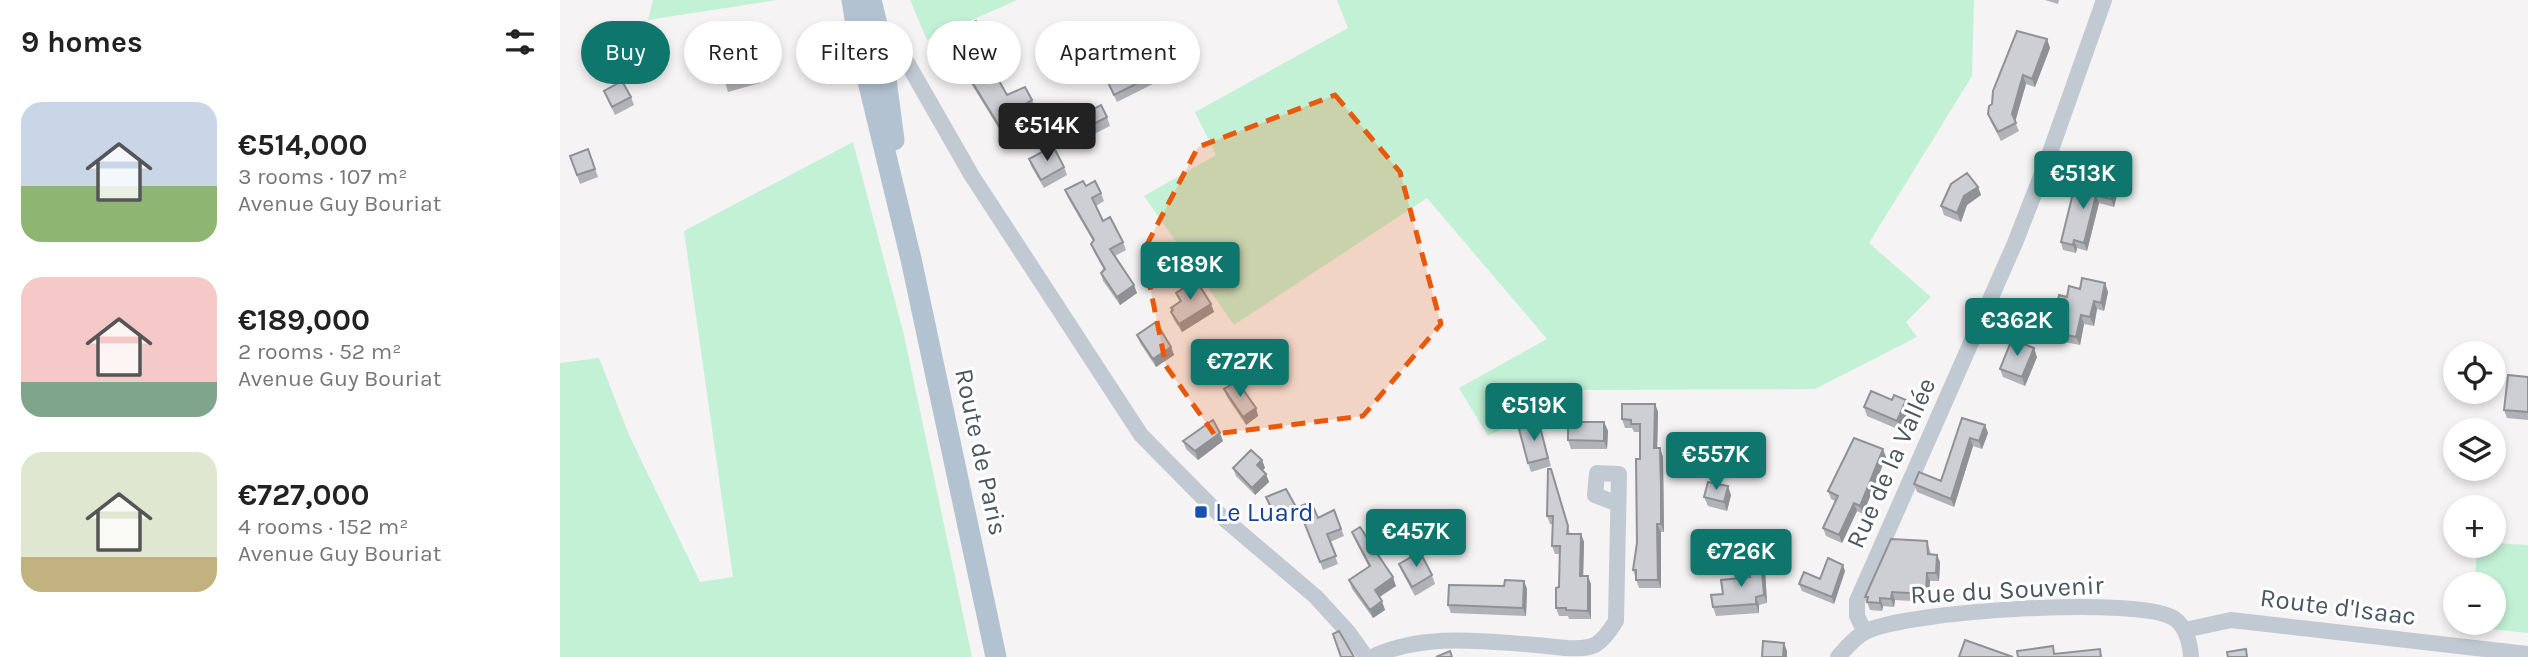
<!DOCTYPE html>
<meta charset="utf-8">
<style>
body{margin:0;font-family:Karla,sans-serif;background:#f2f2f2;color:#222;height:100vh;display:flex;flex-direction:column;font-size:26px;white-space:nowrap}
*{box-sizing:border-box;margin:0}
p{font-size:23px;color:#767676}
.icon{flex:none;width:38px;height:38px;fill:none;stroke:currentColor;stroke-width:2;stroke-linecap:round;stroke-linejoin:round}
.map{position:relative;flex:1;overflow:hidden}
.drawer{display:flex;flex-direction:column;background:#fff;width:560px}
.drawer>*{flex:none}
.guide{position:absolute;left:21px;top:21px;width:665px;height:63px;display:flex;gap:14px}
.tools{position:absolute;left:1883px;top:341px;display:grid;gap:14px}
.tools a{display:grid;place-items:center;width:63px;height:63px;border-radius:50%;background:#fff;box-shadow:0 4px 10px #0003;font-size:35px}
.price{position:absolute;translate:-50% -60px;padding:0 16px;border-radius:7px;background:#0f766e;color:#fff;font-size:23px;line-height:46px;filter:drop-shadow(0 2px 4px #0008)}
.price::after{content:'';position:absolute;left:50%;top:42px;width:21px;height:16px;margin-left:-10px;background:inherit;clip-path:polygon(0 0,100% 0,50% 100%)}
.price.on{background:#222;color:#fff}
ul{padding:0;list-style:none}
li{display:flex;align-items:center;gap:21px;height:175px;padding:0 21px}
li span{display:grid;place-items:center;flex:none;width:196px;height:140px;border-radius:21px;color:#555}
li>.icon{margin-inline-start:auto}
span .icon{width:84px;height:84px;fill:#fffc;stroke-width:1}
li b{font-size:30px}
h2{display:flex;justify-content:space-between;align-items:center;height:84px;padding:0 21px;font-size:30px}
.pill{padding:0 24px;border-radius:32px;background:#fff;box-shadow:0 4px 10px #0003;font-size:24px;line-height:63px}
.pill.on{background:#0f766e;color:#fff}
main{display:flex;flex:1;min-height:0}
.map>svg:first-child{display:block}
</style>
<main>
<section class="drawer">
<h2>9 homes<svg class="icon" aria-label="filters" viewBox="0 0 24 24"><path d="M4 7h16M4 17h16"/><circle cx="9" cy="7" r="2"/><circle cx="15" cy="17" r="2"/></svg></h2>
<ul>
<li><span style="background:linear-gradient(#c9d6e8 60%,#8fb573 0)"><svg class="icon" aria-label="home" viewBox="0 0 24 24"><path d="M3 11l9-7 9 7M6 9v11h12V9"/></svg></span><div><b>€514,000</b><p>3 rooms · 107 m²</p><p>Avenue Guy Bouriat</p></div></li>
<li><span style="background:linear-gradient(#f6c9c9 75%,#7fa58c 0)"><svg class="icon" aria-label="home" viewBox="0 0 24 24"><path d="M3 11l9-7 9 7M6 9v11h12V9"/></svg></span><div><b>€189,000</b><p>2 rooms · 52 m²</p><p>Avenue Guy Bouriat</p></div></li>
<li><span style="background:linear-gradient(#dfe7d0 75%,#c2b280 0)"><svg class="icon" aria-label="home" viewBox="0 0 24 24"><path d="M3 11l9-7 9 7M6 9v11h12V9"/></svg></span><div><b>€727,000</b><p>4 rooms · 152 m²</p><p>Avenue Guy Bouriat</p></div></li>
</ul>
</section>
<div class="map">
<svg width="1968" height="657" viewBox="0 0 1968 657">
<rect width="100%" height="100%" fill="#f5f3f3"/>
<!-- green -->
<path fill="#c3f1d5" d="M93 0H217L88 20Z
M350 0H457L367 40Z
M777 0H1414L1412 76 1309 243 1371 297 1346 322 1357 337 1255 389 1019 390 928 436 899 388 987 339 867 198 674 325 584 196 656 155 635 112 788 28Z
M293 142 344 335 412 657H0V363L39 358 69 435 140 582 173 577 124 231Z
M1934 543 1968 545V633L1912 627V623H1934V584H1915L1917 546H1934Z"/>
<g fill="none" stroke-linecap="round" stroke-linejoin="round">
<!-- minor -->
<path stroke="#c1cad2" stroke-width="16" d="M299 44 328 40 337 45 412 176 581 435 662 517 756 597 788 632 806 657
M1625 630 1671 620 1968 654
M1305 632 1297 616V601L1455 243 1487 161 1544 0
M812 657C863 633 921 641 976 645 994 646 1018 652 1035 645 1044 640 1051 629 1056 621L1059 474 1037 473 1035 495 1058 504
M1278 657C1286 648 1295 637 1305 632 1343 611 1584 595 1615 619 1627 628 1630 643 1631 657"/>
<!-- major -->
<path stroke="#b3c2d1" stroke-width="21" d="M292 0 299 44 351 259 436 657
M311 0 321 41 334 140"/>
</g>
<!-- wall -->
<path fill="#b0b2b7" d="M1485 0H1499L1498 4Z
M395 33 428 41 431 49 420 56 431 74 447 95 472 100 475 108 456 119 463 134 449 145 404 72 401 64 403 63 394 47 391 40 396 37Z
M1487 39 1490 48 1475 87 1466 84 1455 122 1459 131 1441 141 1431 122 1428 114 1432 104Z
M188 40 200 83 168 92 160 66 156 67 151 55Z
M536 57 610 67 613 74 557 102Z
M44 91 71 97 74 105 55 115Z
M547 117 550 126 514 144 505 124Z
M28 149 38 177 20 184 10 156Z
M469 159 504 167 507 175 484 188 471 166Z
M526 186 541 193 544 201 536 206 543 221 563 242 566 250 555 256 577 293 560 305 543 281 541 273 544 270 534 252 531 244 533 241 508 198 505 190Z
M1418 187 1421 195 1407 205 1401 222 1384 215 1381 206Z
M1554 187 1557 195 1554 207 1539 203 1527 251 1517 248 1516 253 1503 250 1501 242 1526 192Z
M1545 283 1548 292 1544 311 1537 309 1534 326 1524 324 1520 345 1499 341 1496 333 1499 318 1496 310 1507 297 1520 289Z
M616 293 651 304 654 312 622 332 614 320 611 312 612 311 611 308 620 302Z
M577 335 611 347 614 355 596 367 580 343Z
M1477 357 1465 386 1443 377 1440 369Z
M1968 377V420L1947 418 1944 410Z
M664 389 696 408 698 416 686 425 667 397Z
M1332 400H1346L1349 409 1340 430 1307 416 1304 407Z
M1095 404 1098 412 1097 448H1100L1103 457 1104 532H1101V588H1079L1073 570 1077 543 1080 432H1074L1072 428H1065L1062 419Z
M1402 418 1425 425 1428 433 1422 449 1413 446 1394 507 1357 492 1354 484 1381 481Z
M1044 422 1048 431 1047 449H1011L1008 440Z
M979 423 991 466 971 472 968 463Z
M623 441H663L638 460 626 449Z
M1326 457 1303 514 1297 511 1282 543 1266 536 1263 528 1275 501 1271 499 1268 491Z
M702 460 705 468 702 471 706 474 709 482 695 495 676 476 673 468Z
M994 477 1010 534H1021L1024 542 1023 576 1031 584V619H1009L1008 616H999L996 608 999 587V554H995L992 546V524H990L987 516Z
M1171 495 1167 511 1148 506 1144 497Z
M706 497 736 507 739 516 718 524Z
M738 507 758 518 774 510 784 536 770 542 778 564 763 570Z
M850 531 853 539 819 556 836 586 819 597 825 610 813 618 792 589 789 580 809 567 795 540 792 532 806 536Z
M1367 541 1371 554 1380 562 1379 581H1370L1368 602 1335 600 1334 607 1323 606 1322 611 1310 610 1305 597Z
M1201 561 1205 569 1207 603 1199 605V613L1156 616 1153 607 1163 594 1190 577Z
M839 564 872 575 875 584 855 596 842 572Z
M1285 571 1274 604 1242 591 1239 584Z
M964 581 967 589 966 616 891 613 888 605 944 586Z"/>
<!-- shaded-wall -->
<path fill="#909195" d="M1487 39 1490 48 1475 87 1472 79Z
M1463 75 1466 84 1455 122 1452 114Z
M460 127 463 134 449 145 446 137Z
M1418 187 1421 195 1407 205 1401 222 1397 213 1404 196Z
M1554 187 1557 195 1554 207 1551 199Z
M1536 195 1539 203 1527 251 1524 243Z
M1514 240 1517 248 1516 253 1513 245Z
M1545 283 1548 292 1544 311 1541 303Z
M574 285 577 293 560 305 557 297Z
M1534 301 1537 309 1534 326 1530 317Z
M651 304 654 312 622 332 619 324Z
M1521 315 1524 324 1520 345 1516 337Z
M611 347 614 355 596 367 593 359Z
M1474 348 1477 357 1465 386 1462 377Z
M1346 400 1349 409 1340 430 1337 421Z
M1095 404 1098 412 1097 457 1094 448Z
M696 408 698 416 686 425 683 417Z
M1044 422 1048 431 1047 449 1044 441Z
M1425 425 1428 433 1422 449 1419 441Z
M660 433 663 441 638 460 635 451Z
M1410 438 1413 446 1394 507 1391 499Z
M1100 448 1103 457 1104 532 1101 524Z
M1323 449 1326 457 1303 514 1300 506Z
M702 460 705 468 700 473 697 465Z
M706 474 709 482 695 495 692 488Z
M1168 486 1171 495 1167 511 1164 502Z
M1294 503 1297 511 1282 543 1279 535Z
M1097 524 1101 532V588L1098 580Z
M1021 534 1024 542 1023 584 1020 576Z
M1377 555 1380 562 1379 581 1376 573Z
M1201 561 1205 569 1207 603 1204 595Z
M1283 565 1285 571 1274 604 1272 597Z
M1367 573 1370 581 1368 602 1366 594Z
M1028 576 1031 584V619L1028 611Z
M833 577 836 586 818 598 815 590Z
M964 581 967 589 966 616 963 608Z
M1332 592 1335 600 1334 607 1331 599Z
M1196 597 1199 605V613L1196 604Z
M1320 598 1323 606 1322 611 1320 603Z
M822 601 825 610 813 618 810 610Z
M1224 643 1227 651V657H1223Z"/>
<!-- building -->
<path fill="#cdcfd5" stroke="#909195" stroke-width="2" d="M416 21 428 41 416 48 431 74 434 72 447 95 465 87 472 100 452 112 460 127 446 137 401 64 404 62 391 40 397 36 395 33Z
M184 27 196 70 164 79 157 53 151 55 146 38Z
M1457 31 1487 39 1472 79 1463 75 1452 114 1456 123 1438 132 1428 114 1429 106 1432 104 1433 91Z
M569 41 580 63 603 52 610 67 554 95 536 57Z
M62 81 71 97 52 107 44 91Z
M541 105 547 117 511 136 505 124Z
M493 146 504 167 481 180 469 159Z
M28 149 35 169 17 175 10 156Z
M1407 173 1418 187 1404 196 1397 213 1381 206 1391 184Z
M1529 180 1554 187 1551 199 1536 195 1524 243 1514 240 1513 245 1501 242 1514 189 1530 193 1526 192Z
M523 181 526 186 535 181 541 193 532 198 543 221 550 217 563 242 550 249 574 285 557 297 541 273 545 269 531 244 534 240 505 190Z
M1522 278 1545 283 1541 303 1534 301 1530 317 1521 315 1516 337 1496 333 1501 311 1496 310 1499 295 1507 297 1509 286 1520 289Z
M636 280 651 304 619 324 611 312 613 310 611 308 621 301 616 293Z
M596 322 611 347 593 359 577 335Z
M1452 339 1474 348 1462 377 1440 369Z
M1948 375 1968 377V412L1944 410Z
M677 381 696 408 683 417 664 389Z
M1311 391 1332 400 1334 395 1346 400 1337 421 1304 407Z
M1062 404H1095L1094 448H1100L1101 486V524H1097L1098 580H1076V570H1073L1077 543 1076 459H1080V424H1071V420L1062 419Z
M1402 418 1425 425 1419 441 1410 438 1391 499 1354 484 1359 472 1381 481Z
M653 420 660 433 635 451 623 441Z
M1008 422H1044V441L1008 440Z
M979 423 988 458 968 463 959 429Z
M1294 438 1323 449 1300 506 1294 503 1279 535 1263 528 1278 496 1268 491Z
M691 450 702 460 697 465 706 474 692 488 673 468Z
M988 469H991L1008 526 1007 534H1021L1020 576H1028V611L1006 610V608H996V588L999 587 1000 546H992L993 516H987Z
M1148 482 1168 486 1164 502 1144 497Z
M726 489 736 507 715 516 706 497Z
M751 502 758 518 774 510 781 529 767 534 776 556 760 562 738 507Z
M842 514 850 531 814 549 833 577 815 590 822 601 810 610 789 580 810 566 792 532 800 527 806 536Z
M1331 539 1367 541 1368 554 1377 555 1376 573H1367L1366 594 1332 592 1331 599 1320 598V603L1307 602 1308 597H1305Z
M860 552 872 575 852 587 839 564Z
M1268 558 1283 565 1272 597 1239 584 1244 572 1260 579Z
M1201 561 1204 595 1196 597V604L1153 607 1151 595 1163 594 1161 580 1190 577 1189 563Z
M945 580 964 581 963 608 888 605 889 585 944 586Z
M779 631 794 657H781L773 634Z
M1405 640 1453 657H1399Z
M1203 641 1224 643 1223 657H1202Z
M1493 646 1494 654 1540 649 1541 657H1458L1457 651Z
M1686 649 1687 657H1668L1667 652Z
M890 651 892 657H876Z"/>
<!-- marked area -->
<path fill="#e8590c" fill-opacity="0.2" stroke="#e8590c" stroke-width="5" stroke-dasharray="14 9" stroke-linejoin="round" d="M775 95 840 172 881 324 803 416 654 434 606 366 583 252 638 147Z"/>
<!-- markers -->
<rect fill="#1a4fb4" stroke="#fff" stroke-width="2.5" x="634" y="505" width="14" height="14" rx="3.5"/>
<g text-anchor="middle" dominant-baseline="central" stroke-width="6" stroke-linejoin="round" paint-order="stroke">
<!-- street labels -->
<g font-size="26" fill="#4a5661" stroke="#fff">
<text transform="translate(421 452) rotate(78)">Route de Paris</text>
<text transform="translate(1331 463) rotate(-66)">Rue de la Vallée</text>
<text transform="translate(1447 590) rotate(-3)">Rue du Souvenir</text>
<text transform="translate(1778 607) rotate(7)">Route d'Isaac</text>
</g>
<!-- transit labels -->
<g font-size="26" fill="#164399" stroke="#fff" text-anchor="start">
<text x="655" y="512">Le Luard</text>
</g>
</g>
</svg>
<div class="tools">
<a><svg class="icon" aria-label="locate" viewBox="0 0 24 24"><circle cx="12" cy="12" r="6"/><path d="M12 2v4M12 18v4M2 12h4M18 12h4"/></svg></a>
<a><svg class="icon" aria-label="layers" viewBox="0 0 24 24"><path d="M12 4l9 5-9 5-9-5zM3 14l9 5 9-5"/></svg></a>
<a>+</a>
<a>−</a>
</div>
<b class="price on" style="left:487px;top:163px">€514K</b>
<b class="price" style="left:1523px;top:211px">€513K</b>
<b class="price" style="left:630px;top:302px">€189K</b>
<b class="price" style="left:1457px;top:358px">€362K</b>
<b class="price" style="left:680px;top:399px">€727K</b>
<b class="price" style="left:974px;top:443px">€519K</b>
<b class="price" style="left:1156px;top:492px">€557K</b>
<b class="price" style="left:856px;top:569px">€457K</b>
<b class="price" style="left:1181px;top:589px">€726K</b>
<div class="guide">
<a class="pill on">Buy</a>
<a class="pill">Rent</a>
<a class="pill">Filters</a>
<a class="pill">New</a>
<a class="pill">Apartment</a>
</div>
</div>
</main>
